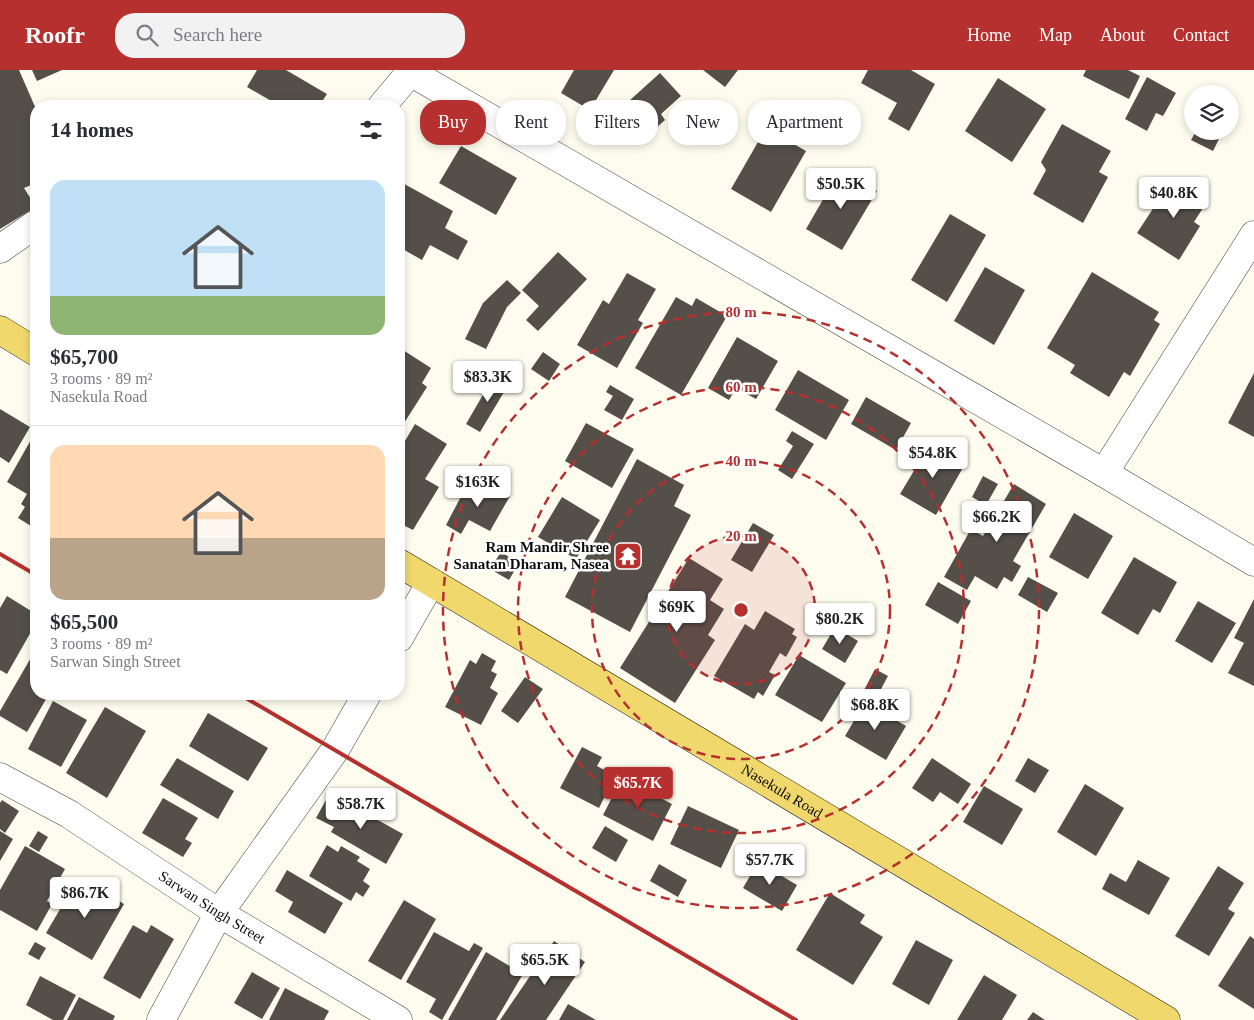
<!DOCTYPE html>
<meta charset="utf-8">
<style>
body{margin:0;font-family:"Times New Roman",serif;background:#f2f2f3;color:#2b2b33;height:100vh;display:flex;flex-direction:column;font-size:19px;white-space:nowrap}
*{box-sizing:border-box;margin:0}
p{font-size:16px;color:#7c7c81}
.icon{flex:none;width:28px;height:28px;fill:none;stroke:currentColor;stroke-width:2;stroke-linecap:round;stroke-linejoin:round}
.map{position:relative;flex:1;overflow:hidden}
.details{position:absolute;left:30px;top:30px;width:375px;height:600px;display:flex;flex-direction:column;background:#fff;border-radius:20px;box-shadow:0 2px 8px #0003}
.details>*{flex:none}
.banner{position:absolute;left:420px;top:30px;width:475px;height:45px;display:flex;gap:10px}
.fabs{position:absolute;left:1184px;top:15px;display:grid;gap:10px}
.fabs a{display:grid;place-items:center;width:55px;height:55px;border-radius:50%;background:#fff;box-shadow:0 2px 8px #0003;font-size:25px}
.price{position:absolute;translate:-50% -42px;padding:0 11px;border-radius:5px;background:#fff;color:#222;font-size:16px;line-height:32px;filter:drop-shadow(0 1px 2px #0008)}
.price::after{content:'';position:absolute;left:50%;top:30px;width:15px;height:11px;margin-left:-8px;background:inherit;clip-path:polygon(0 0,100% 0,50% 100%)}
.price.on{background:#b5302e;color:#fff}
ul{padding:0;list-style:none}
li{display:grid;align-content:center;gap:10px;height:265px;padding:0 20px}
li+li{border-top:1px solid #e1e1e2}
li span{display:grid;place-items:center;height:155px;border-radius:15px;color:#555}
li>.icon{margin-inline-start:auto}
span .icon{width:90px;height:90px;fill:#fffc;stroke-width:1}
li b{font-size:21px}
h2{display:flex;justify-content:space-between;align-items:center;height:60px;padding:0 20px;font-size:21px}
.tag{padding:0 18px;border-radius:20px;background:#fff;box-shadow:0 2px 8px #0003;font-size:18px;line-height:45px}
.tag.on{background:#b5302e;color:#fff}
header{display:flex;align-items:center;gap:30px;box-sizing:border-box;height:70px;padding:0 25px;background:#b5302e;color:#fff}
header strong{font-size:24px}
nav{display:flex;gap:28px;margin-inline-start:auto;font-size:18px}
.search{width:350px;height:45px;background:#f2f2f3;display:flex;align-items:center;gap:12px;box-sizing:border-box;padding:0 18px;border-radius:20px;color:#7c7c81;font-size:19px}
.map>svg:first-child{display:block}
</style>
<header>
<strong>Roofr</strong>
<div class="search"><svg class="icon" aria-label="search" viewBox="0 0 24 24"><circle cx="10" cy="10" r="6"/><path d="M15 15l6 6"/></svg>Search here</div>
<nav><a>Home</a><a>Map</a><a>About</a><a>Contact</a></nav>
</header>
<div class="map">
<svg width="1254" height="950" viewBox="0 0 1254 950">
<rect width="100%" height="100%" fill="#fefcee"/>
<!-- building -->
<path fill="#554f4a" d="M0 0H19L36 39V113L24 118 36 137 0 159Z
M32 0H62L37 11Z
M257 0H286L327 24 319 36H280L247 17Z
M574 0H614L590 40 561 23Z
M703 0H738L725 17Z
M868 0H911L935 14 909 61 888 49 897 33 861 13Z
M1086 0H1128L1140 6 1129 29 1083 6Z
M660 3 681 26 661 44 665 50 644 69 619 40Z
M1147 7 1176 23 1163 46 1156 43 1147 61 1125 49Z
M998 8 1046 39 1012 92 965 61Z
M775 37 796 49 787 66 766 54Z
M1062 54 1111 81 1099 102 1108 107 1083 153 1033 124 1046 100 1041 92Z
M766 58 806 81 771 142 731 119Z
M1196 61H1223L1213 81 1191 70Z
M461 76 517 108 496 145 439 113Z
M840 100 877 121 842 180 806 159Z
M1173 108 1208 130 1194 152 1200 156 1179 190 1137 163Z
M399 111 453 141 445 158 468 171 458 190 430 175 422 190 399 177Z
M950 144 986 165 947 232 911 210Z
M558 182 587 209 538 261 526 250 539 236 522 220Z
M985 197 1025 220 994 275 954 251Z
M1092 202 1159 242 1154 250 1160 254 1130 306 1124 302 1109 327 1070 303 1075 295 1047 278Z
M627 203 656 219 638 250 643 253 617 298 577 275 603 230 609 234Z
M507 210 521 223 507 237 486 279 465 269 483 233Z
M676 227 692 236 696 228 727 246 681 325 635 298Z
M737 267 778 291 756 329 736 318 729 330 708 318Z
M403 280 431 298 422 313 427 317 399 361V283Z
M543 282 560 294 549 311 531 299Z
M798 300 849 330 826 370 775 340Z
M1254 303V367L1228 353Z
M495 304 510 312 480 362 466 354Z
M610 315 634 329 622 350 604 340 613 326 606 322Z
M866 327 911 353 896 380 851 354Z
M0 339 30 357 9 393 0 387Z
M586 353 634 379 612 418 565 391Z
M415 354 447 374 425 409 439 417 413 460 399 453V381Z
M36 361V459L18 448 25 437 21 434 27 424 7 412Z
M792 361 814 374 792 409 778 400 793 376 786 371Z
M930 374 965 394 936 445 900 424Z
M637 389 684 415 674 436 691 445 630 562 565 527Z
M983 406 998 414 986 435 972 427Z
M487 412 510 426 490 461 469 450 461 464 446 455 467 415 481 421Z
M1014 414 1046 434 1013 491 1021 496 1012 512 1004 507 997 519 975 506 967 520 944 507 971 459 983 466Z
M562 427 600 450 576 489 538 467Z
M1074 443 1113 466 1088 509 1049 487Z
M753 453 774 465 752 502 731 490Z
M501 482 519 493 509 510 490 499Z
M1134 487 1177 512 1160 543 1153 539 1138 565 1101 543Z
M689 488 723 509 710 530 724 539 708 565 715 570 675 633 620 598Z
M1028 507 1058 523 1047 542 1018 525Z
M938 512 971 531 958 554 925 535Z
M7 526 36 544V553L7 604 0 600V538Z
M1254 529V616L1228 603 1244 573 1234 568Z
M1198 531 1236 553 1212 593 1175 571Z
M765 541 795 559 792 564 797 567 786 587 780 583 769 602 775 605 763 626 758 622 754 629 714 606 745 554 754 560Z
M835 557 858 571 845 593 822 579Z
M36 579V624H49L27 662 0 646V641Z
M482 583 496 591 491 601 497 604 490 618 498 623 481 655 445 637 470 590 476 594Z
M799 585 846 613 822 652 775 625Z
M875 599 888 606 873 634 860 628Z
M525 607 543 619 518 653 501 641Z
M53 631 87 650 61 697 28 679Z
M865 632 906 656 886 690 845 666Z
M105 637 146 661 107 728 66 703Z
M208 643 268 678 248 711 189 676Z
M582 677 602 687 597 696 615 706 599 738 560 718Z
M177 688 234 721 218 749 160 715Z
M932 688 971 714 958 734 940 722 933 732 912 718Z
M1028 688 1049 700 1035 723 1015 711Z
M622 708 672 734 653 771 603 745Z
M1085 714 1124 738 1096 786 1057 762Z
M984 716 1023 739 1002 775 963 752Z
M163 728 198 748 185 769 192 773 183 787 142 763Z
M327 728 346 739 349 734 403 764 386 794 331 762 334 757 316 748Z
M2 730 19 741 5 763 0 759V733Z
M688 736 739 760 721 798 670 774Z
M605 756 628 770 616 792 592 778Z
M0 761 13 769 0 791Z
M38 761 48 767 39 782 29 776Z
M327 775 338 782 341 776 360 787 357 791 370 799 363 811 370 816 363 827 356 822 351 831 309 806Z
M25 776 65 799 47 831 52 834 37 861 0 840V820Z
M1138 790 1170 808 1149 845 1102 819 1110 803 1126 812Z
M758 792 797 815 782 841 743 818Z
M659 794 687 810 678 827 650 811Z
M1218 796 1244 813 1228 839 1235 843 1209 886 1175 866Z
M287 800 343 833 325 864 288 842 293 832 275 821Z
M79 807 124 834 92 890 46 863Z
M830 823 865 845 860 853 883 867 853 915 796 880Z
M404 830 436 849 401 910 368 891Z
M133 855 147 863 151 855 174 869 140 929 103 908Z
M434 862 469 881 474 873 483 878 442 950 429 942 436 929 406 912Z
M1250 866 1254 869V939L1218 916Z
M916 870 953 890 929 935 892 914Z
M554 871 585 892 546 950H500Z
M35 872 46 878 39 890 28 884Z
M486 882 523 904 496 950H448Z
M252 902 280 918 262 949 234 933Z
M984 905 1017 925 1002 950H957Z
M40 906 76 925 63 950H53L26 935Z
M285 918 329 941 324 950H269Z
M79 927 115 946 113 950H67Z
M568 934 596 950H559Z
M1033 942 1045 950H1027Z"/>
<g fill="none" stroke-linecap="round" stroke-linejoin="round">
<defs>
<g id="minor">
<path d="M410 2 1104 403 1254 492"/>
<path d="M382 36 412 0"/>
<path d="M0 179 36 154"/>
<path d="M1104 403 1254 165"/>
<path d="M399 568 431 512"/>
<path id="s1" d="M0 707 69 744 219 843 398 950"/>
<path d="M161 950 219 843 335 680 367 624"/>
</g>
<g id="major">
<path d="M0 260 36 282"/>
<path id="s2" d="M399 493 1166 950"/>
</g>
</defs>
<!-- minor casing -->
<use href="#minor" stroke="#404040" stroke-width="29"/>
<!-- major casing -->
<use href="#major" stroke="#1e1e1e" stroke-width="29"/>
<!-- minor -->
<use href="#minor" stroke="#fff" stroke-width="28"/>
<!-- major -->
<use href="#major" stroke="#f0d86c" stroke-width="28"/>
<!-- rail -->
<path stroke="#b5302e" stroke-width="4" d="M0 484 36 505
M239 624 796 950"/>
</g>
<!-- distance rings -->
<circle cx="741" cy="540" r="74" fill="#b5302e" fill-opacity=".12"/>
<g fill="none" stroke="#b5302e" stroke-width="2.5" stroke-dasharray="9 6">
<circle cx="741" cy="540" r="74"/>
<circle cx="741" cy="540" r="149"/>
<circle cx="741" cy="540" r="223"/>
<circle cx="741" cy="540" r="298"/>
</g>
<!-- icons -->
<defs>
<symbol id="temple-square" viewBox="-11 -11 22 22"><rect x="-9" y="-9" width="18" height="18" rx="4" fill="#b5302e" stroke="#fff"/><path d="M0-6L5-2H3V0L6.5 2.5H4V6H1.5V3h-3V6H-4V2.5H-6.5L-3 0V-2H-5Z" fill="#fff"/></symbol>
</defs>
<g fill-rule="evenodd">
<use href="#temple-square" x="612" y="470" width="32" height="32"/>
</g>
<g text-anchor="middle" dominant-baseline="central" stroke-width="5" stroke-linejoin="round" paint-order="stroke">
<!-- poi labels -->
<g font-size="15" font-weight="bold" fill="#0d0d0d" stroke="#fff" text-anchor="end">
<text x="609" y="477">Ram Mandir Shree<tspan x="609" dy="17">Sanatan Dharam, Nasea</tspan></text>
</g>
<!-- street labels -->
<g font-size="15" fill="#0d0d0d" stroke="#fff">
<text stroke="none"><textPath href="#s2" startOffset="446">Nasekula Road</textPath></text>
<text stroke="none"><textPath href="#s1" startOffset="249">Sarwan Singh Street</textPath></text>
</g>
</g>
<circle cx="741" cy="540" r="8" fill="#b5302e" stroke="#fff" stroke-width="2.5"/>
<g font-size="15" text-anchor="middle" font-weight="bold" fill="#b5302e" stroke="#fff" stroke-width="5" stroke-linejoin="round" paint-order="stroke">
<text x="741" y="247">80 m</text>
<text x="741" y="322">60 m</text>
<text x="741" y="396">40 m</text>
<text x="741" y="471">20 m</text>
</g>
</svg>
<div class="fabs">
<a><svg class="icon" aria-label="layers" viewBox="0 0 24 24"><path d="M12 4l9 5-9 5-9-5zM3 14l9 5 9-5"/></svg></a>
</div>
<b class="price" style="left:841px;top:140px">$50.5K</b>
<b class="price" style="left:1174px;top:149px">$40.8K</b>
<b class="price" style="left:488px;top:333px">$83.3K</b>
<b class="price" style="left:933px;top:409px">$54.8K</b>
<b class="price" style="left:478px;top:438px">$163K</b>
<b class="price" style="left:997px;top:473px">$66.2K</b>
<b class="price" style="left:677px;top:563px">$69K</b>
<b class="price" style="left:840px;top:575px">$80.2K</b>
<b class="price" style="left:875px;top:661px">$68.8K</b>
<b class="price on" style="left:638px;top:739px">$65.7K</b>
<b class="price" style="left:361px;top:760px">$58.7K</b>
<b class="price" style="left:770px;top:816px">$57.7K</b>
<b class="price" style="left:85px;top:849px">$86.7K</b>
<b class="price" style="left:545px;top:916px">$65.5K</b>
<div class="banner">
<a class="tag on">Buy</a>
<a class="tag">Rent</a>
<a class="tag">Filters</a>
<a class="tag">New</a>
<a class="tag">Apartment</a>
</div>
<section class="details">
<h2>14 homes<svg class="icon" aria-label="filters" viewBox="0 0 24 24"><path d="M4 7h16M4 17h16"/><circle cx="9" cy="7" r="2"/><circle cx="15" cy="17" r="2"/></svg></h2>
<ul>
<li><span style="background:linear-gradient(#bfe0f5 75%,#8fb573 0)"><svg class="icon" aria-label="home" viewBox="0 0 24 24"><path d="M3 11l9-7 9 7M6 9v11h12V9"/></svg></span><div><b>$65,700</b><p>3 rooms · 89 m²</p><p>Nasekula Road</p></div></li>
<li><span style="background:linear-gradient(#ffd9b3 60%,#b9a48a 0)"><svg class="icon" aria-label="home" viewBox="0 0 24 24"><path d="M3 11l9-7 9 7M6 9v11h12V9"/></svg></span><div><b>$65,500</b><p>3 rooms · 89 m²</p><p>Sarwan Singh Street</p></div></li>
</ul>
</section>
</div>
